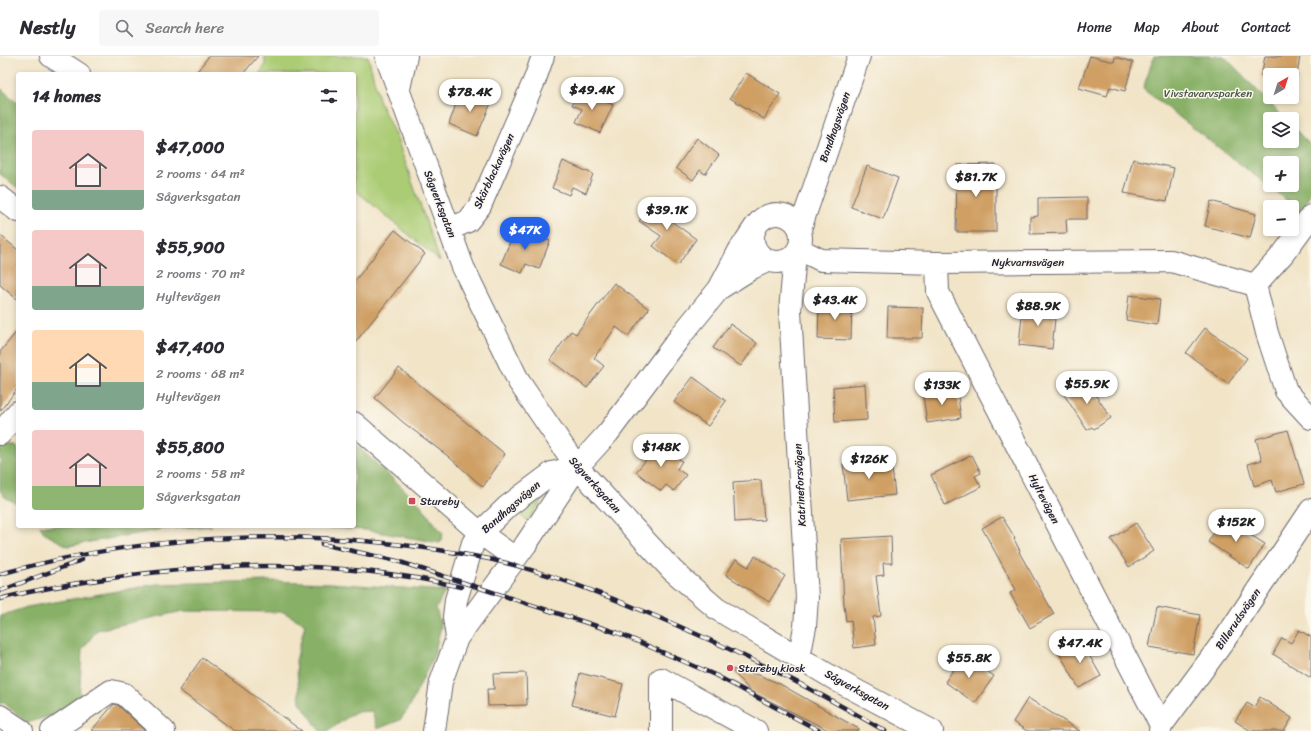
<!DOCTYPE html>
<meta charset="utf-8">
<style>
body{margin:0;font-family:Sriracha,sans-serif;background:#f7f7f7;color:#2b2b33;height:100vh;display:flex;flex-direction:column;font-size:15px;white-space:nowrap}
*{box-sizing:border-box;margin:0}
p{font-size:13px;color:#7c7c81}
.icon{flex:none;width:22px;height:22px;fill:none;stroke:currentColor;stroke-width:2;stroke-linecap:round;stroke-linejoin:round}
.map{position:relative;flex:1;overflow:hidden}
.panel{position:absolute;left:16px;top:16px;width:340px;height:456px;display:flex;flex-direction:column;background:#fff;border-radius:4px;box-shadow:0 2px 6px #0003}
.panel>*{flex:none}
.needle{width:26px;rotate:39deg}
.controls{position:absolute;left:1263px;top:12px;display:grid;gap:8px}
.controls a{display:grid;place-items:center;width:36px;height:36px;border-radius:4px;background:#fff;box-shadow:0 2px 6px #0003;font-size:20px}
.price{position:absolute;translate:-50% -34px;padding:0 9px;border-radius:14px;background:#fff;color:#222;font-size:13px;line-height:26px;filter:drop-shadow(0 1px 2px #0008)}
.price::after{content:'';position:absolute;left:50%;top:24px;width:12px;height:9px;margin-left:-6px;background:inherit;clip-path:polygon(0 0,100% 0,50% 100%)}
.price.on{background:#2563eb;color:#fff}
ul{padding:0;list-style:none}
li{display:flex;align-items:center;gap:12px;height:100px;padding:0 16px}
li span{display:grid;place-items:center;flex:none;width:112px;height:80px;border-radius:4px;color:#555}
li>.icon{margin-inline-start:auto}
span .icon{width:48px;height:48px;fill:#fffc;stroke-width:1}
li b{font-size:17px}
h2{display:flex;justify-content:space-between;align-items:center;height:48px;padding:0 16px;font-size:17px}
header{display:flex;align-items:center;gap:24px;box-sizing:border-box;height:56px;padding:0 20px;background:#fff;border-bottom:1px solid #e1e1e2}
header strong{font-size:19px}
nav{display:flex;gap:22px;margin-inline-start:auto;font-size:14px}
.search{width:280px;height:36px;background:#f7f7f7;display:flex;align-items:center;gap:10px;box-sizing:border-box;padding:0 14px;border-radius:4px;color:#7c7c81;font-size:15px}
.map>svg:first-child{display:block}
</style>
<header>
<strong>Nestly</strong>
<div class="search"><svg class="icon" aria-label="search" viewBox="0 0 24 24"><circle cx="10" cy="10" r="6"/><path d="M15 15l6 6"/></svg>Search here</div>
<nav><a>Home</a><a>Map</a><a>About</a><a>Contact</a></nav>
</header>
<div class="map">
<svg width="1311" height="675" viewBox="0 0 1311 675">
<rect width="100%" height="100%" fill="#fbf7ec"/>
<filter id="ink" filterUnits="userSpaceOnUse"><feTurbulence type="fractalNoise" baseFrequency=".025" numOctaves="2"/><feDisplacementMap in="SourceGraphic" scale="8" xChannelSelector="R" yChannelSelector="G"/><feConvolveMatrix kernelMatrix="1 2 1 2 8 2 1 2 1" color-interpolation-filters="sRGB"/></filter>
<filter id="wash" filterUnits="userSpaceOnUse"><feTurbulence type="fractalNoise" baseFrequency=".012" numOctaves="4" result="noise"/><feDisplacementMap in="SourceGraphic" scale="16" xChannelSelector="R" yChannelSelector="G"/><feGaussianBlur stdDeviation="0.9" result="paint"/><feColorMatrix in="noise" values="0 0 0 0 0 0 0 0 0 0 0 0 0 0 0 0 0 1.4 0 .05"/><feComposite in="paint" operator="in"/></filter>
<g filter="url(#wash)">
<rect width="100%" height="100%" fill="#f1e4c7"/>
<!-- green -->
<path fill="#abcc74" stroke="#667758" d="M265 0H368L380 47 397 83 440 205 354 133V18H259L265 10Z
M559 422 527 465 515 455Z"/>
<!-- forest -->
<path fill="#88b066" stroke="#556950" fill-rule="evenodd" d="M1154 0H1224L1285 63H1270V85H1292V70L1311 90V135L1302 156 1143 33ZM1270 107H1292V129H1270Z
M0 32 18 47V132L0 118Z
M354 387 419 447 443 478 440 487 366 474 300 470H354Z
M0 389 16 390 18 393V448L6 442 0 435Z
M40 470H212L163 473 68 490 45 478Z
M270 525 330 527 445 535 436 553 441 570 434 599 409 652 400 664 377 673 372 655 355 656 328 675H320L300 646 296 605 305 568 283 556 183 555 97 574 82 594 79 646 57 658 27 667 3 646 0 649V560L27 551 157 528Z"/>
<g id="blocks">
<!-- building -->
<path fill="#cf9f64" d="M209 0H258L243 18H195Z
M1090 0 1114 6 1115 1 1133 6 1125 35 1110 31 1107 40 1079 32Z
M1265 0H1300L1296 26H1292V19H1270V22L1261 20Z
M746 17 780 38 764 63 730 42Z
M579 33 613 49 600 77 576 66 582 53 572 49Z
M461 34 491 47 477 80 449 68Z
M697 82 719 99 705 118 700 114 693 124 676 112Z
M1133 103 1174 112 1167 145 1124 137Z
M563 105 593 118 586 137 572 131 569 139 552 132Z
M996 108V176H956L957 109Z
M867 110 898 122 883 163 851 151Z
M656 141 678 156 671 165 696 183 678 209 653 190 661 180 639 165Z
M1087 141V163H1066L1067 177 1030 178V161L1038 160V142Z
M1211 145 1256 158 1250 182 1205 170Z
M516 171 550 185 539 213 526 208 522 217 501 208Z
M395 174 425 198 354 288V226Z
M0 179 18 194V244L0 229Z
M614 227 649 253 628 280 616 271 594 302 604 310 587 332 550 304 571 275 576 278Z
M1129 239 1160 243 1157 269 1126 264Z
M819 246 852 247 851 284 818 283Z
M1023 249 1056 252 1052 293 1019 289Z
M888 251 923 252 922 282H887Z
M730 268 757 287 741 310 713 292Z
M1205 272 1247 302 1228 328 1186 297Z
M18 274V332L0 355V296Z
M399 312 505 398 483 431 449 401 404 367 375 342Z
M693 321 726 345 708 370 674 346Z
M1085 323 1111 362 1094 373 1092 371 1087 374 1063 337Z
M865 328 867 364 835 366 833 331Z
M957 334 961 362 927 367 923 339Z
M1288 374 1304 428 1276 436 1272 424 1254 430 1248 408 1262 404 1256 383Z
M652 384 682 405 677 413 686 419 674 435 666 429 661 435 636 416 646 404 641 399Z
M972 399 981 417 975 420 981 431 945 449 931 419Z
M891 403 895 439 847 444 843 408Z
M761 424 764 464 735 466 733 426Z
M1002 461 1015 482 1014 483 1020 495 1019 496 1054 558 1030 572 1010 537 1016 534 982 472Z
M1223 462 1265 488 1249 513 1208 486Z
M1136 467 1154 495 1129 511 1111 483Z
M891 480 892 507H883L884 519 876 520 881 560 873 561 876 589 854 592 851 564 846 565 844 549 841 483Z
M755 500 785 520 769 546 726 519 736 503 748 511Z
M1157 551 1200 559 1193 598 1149 591Z
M1299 574 1311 581V622L1273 598 1282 582 1291 587Z
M1080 583 1101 620 1079 632 1058 595Z
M963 599 994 620 975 647 945 626Z
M202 602 302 675H235L179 634Z
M731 613 759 619 780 628 859 673 858 675H830L750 635Z
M526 617 527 649 488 650 487 633H494L493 618Z
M580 617 623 628 615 660 572 649Z
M1260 641 1292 662 1284 675H1251L1235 665 1247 647 1254 651Z
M1028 642 1080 675H1027L1013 666Z
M114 648 118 649 146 675H91Z"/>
</g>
</g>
<g filter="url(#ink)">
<use href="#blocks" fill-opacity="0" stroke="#6a666c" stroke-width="1"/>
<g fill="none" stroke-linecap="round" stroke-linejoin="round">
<defs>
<path id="minor" d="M51 0 79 18
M386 0 463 211 519 326 577 411 672 514 717 553 840 626 932 675
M399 33 406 0
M0 141 18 155
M753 182a24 24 0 1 1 48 0a24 24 0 1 1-48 0Z
M450 173 468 165 480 150 535 23 543 0
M800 173 859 0
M799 193 821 204 937 207 1171 205 1255 229 1267 277 1286 335 1311 362
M795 199 790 255 807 542 805 571 799 602
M937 207 938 236 1161 670 1160 675
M1255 229 1283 198 1311 160
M720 232 752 212 767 205
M354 367 480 477 515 502
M0 378 18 356
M457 582 454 561 456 544 473 487 480 477 508 450 552 417 577 411
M0 660 22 675
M1161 670 1223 586 1311 454
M52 675 111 635 124 638 164 675
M434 675 441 626 457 582 526 488 577 411 608 377 683 277 719 233 739 195 755 171
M661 675V623L756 675"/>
</defs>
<!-- minor casing -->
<use href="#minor" stroke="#6a666c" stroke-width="24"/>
<!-- minor -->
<use href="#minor" stroke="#fff" stroke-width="22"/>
<defs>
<path id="rail" d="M322 488 397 505 618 577 715 619 820 675
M0 518C157 474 329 470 489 503 541 514 598 536 648 557 729 591 809 630 885 675
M0 535 82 504
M0 543C32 534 65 529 98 524 218 505 342 504 461 531"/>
</defs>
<!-- rail casing -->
<use href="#rail" stroke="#22223b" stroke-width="4.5"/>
<!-- rail -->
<use href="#rail" stroke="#fbf7ec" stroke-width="3" stroke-dasharray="9" stroke-linecap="butt"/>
</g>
</g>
<!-- markers -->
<g fill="#d1495b" stroke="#fbf7ec" stroke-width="1.5">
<rect x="408" y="441" width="8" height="8" rx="2"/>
<circle cx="730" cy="612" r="4"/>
</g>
<g text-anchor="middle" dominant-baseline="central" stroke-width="3" stroke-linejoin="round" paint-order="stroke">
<!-- park labels -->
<g font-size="11" fill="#4b554c" stroke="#fbf7ec">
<text x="1208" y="37">Vivstavarvsparken</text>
</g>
<!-- street labels -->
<g font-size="11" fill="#22223b" stroke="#fbf7ec">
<text transform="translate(835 71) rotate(-71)">Bandhagsvägen</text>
<text transform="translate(494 115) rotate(-65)">Skärblackavägen</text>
<text transform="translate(440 148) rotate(69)">Sågverksgatan</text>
<text x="1028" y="206">Nykvarnsvägen</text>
<text transform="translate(595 429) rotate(48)">Sågverksgatan</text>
<text transform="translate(800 429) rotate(-93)">Katrineforsvägen</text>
<text transform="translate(1044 443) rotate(63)">Hyltevägen</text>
<text transform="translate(511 451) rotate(-41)">Bandhagsvägen</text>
<text transform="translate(1238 563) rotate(-56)">Billerudsvägen</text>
<text transform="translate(857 634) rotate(29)">Sågverksgatan</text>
</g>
<!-- poi labels -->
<g font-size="11" fill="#22223b" stroke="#fbf7ec" text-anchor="start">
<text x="420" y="445">Stureby</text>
<text x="738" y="612">Stureby kiosk</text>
</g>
</g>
</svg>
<div class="controls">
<a><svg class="needle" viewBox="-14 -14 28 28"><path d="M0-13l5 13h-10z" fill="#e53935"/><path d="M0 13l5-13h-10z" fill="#7c7c81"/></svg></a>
<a><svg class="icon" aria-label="layers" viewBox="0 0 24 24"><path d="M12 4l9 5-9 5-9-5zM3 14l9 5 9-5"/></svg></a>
<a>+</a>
<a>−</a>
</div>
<b class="price" style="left:592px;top:55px">$49.4K</b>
<b class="price" style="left:470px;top:57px">$78.4K</b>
<b class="price" style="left:976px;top:142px">$81.7K</b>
<b class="price" style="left:667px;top:175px">$39.1K</b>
<b class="price on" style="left:525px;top:195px">$47K</b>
<b class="price" style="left:835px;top:265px">$43.4K</b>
<b class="price" style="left:1038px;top:271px">$88.9K</b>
<b class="price" style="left:1087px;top:349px">$55.9K</b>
<b class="price" style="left:942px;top:350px">$133K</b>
<b class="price" style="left:661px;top:412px">$148K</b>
<b class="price" style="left:869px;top:424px">$126K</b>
<b class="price" style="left:1236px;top:487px">$152K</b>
<b class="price" style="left:1080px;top:608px">$47.4K</b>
<b class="price" style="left:969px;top:623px">$55.8K</b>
<section class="panel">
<h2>14 homes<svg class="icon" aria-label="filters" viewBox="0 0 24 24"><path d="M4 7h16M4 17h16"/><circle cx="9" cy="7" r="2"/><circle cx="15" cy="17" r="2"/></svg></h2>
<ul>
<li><span style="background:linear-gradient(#f6c9c9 75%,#7fa58c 0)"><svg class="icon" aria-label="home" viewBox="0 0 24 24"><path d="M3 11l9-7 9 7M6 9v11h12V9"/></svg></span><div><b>$47,000</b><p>2 rooms · 64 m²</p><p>Sågverksgatan</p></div></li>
<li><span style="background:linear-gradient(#f6c9c9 70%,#7fa58c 0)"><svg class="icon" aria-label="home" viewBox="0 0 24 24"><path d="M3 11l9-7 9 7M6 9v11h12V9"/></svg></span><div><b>$55,900</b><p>2 rooms · 70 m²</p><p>Hyltevägen</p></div></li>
<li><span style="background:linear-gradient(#ffd9b3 65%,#7fa58c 0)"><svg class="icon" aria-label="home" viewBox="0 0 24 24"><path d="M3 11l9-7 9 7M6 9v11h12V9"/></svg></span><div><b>$47,400</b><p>2 rooms · 68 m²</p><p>Hyltevägen</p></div></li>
<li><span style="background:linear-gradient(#f6c9c9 70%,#8fb573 0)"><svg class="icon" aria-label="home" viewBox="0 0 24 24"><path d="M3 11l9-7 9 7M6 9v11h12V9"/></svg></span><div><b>$55,800</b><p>2 rooms · 58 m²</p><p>Sågverksgatan</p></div></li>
</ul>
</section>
</div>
